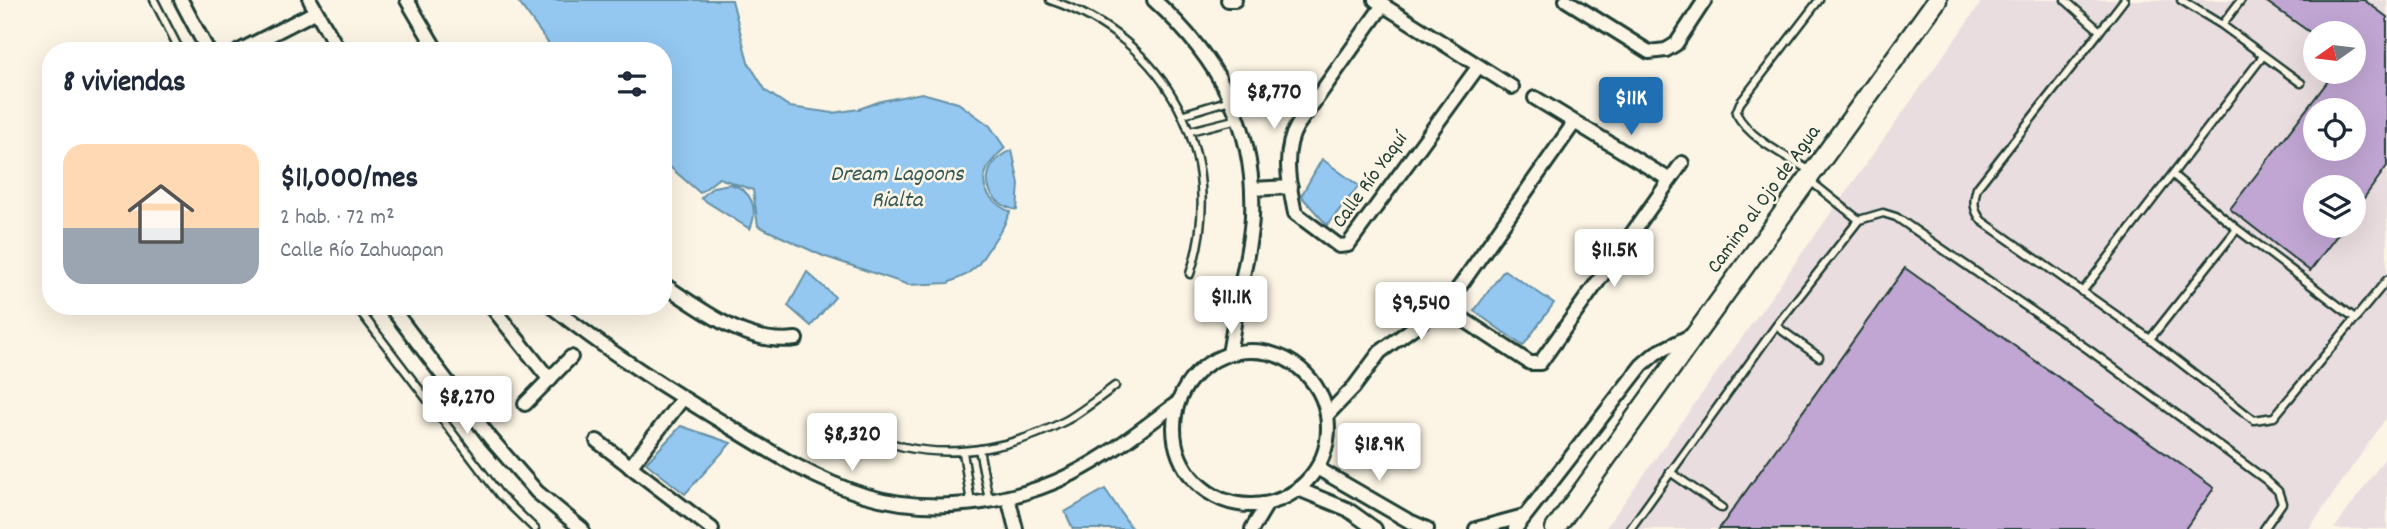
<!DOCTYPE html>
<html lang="es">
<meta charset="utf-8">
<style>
body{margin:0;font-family:Dekko,sans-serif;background:#f6f6f7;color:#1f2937;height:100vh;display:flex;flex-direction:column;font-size:26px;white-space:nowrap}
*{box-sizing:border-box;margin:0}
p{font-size:23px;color:#747a83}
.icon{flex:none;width:38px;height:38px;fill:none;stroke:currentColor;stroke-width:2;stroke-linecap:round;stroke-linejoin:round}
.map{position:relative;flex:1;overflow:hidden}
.details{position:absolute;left:42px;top:42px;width:630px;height:273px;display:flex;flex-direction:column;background:#fff;border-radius:28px;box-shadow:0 7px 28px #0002}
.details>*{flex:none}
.needle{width:46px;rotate:256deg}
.buttons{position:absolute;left:2303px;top:21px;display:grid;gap:14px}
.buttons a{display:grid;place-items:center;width:63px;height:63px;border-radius:50%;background:#fff;box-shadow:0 7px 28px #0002;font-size:35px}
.price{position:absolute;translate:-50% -60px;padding:0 16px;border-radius:7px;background:#fff;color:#222;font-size:23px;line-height:46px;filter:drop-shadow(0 2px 4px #0008)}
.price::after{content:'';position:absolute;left:50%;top:42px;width:21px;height:16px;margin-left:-10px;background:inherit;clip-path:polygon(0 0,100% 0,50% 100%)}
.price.selected{background:#1f6fb2;color:#fff}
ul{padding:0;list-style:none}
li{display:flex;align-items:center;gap:21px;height:175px;padding:0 21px}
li+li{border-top:2px solid #e0e1e3}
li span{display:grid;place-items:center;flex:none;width:196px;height:140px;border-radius:21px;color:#555}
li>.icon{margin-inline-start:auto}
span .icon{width:84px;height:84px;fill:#fffc;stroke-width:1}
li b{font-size:30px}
h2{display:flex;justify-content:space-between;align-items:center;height:84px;padding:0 21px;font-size:30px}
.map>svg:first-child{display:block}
</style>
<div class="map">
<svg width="2387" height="529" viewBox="0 0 2387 529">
<rect width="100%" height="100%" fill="#fcf5e5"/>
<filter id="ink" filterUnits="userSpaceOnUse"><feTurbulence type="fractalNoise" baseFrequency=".0143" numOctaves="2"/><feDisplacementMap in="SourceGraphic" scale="14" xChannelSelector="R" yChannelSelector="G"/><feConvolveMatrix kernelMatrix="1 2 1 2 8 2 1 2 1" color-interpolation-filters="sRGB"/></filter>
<g filter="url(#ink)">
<!-- built -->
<path fill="#eadde0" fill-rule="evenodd" d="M1983 0H2387V417L2309 529H1605ZM2315 33H2354V72H2315ZM2315 110H2354V149H2315ZM2315 187H2354V226H2315Z
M2387 455V529H2334Z"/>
<!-- water -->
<path fill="#94c8f1" stroke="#6590a5" stroke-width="2" d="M517 0H732L748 62 766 91 790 107 833 113 859 109 881 101 922 93 958 103 990 126 1005 148C977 172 976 194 1010 212L1003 227 978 265 966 275 948 283 909 285 823 256 758 226 753 190 719 178 700 193 663 161V51H554Z
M1012 150 1019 184 1017 210C981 203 977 164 1012 150Z
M1322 159 1359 186 1327 225 1301 196Z
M730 184C752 190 759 209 750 229L701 198 713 187Z
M1504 270 1554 303 1523 346 1474 311Z
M807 272 835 297 811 326 788 306Z
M681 426 731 443 685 494 646 463Z
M1105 489 1132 529H1073L1065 512Z"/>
<!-- building -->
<path fill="#c1a6d3" stroke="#1f3d34" stroke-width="2" fill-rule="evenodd" d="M2264 0H2364L2387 17V166L2354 212V187H2315V226H2344L2310 271 2230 209 2335 72H2354V33H2311ZM2315 110H2354V149H2315Z
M1905 268 2214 488 2185 529H1719Z"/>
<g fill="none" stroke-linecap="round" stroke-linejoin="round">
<defs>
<path id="lane" d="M154 0 180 51
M1050 0C1167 39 1229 156 1190 274
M2065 0 2100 31 1977 188C1973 201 1973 210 1982 221L2150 339 2254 420 2274 417 2387 280
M2181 0 2222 25 2301 83
M2222 25 2241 0
M2100 31 2124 0
M1184 114 1230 100
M1190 131 1238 119
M1812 172C1787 156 1751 141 1736 113L1740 103 1819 0
M2173 175 2237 229 2356 319
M1809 180 1859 220
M2082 292 2263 56
M356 306 499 494 535 529
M1776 326 1819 357
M2150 339 2237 229
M832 423C856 431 880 441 904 447 959 459 1018 446 1067 420 1084 410 1100 397 1115 386
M979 449 989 500
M963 452 971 503
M1670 472 1722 508
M1630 529 1776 326 1859 220 1883 213 1896 217 2089 350 2266 480 2278 491 2282 503 2264 529"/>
<path id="street" d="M181 0 208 51
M310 0 339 51
M407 0 437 51
M1154 0C1219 59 1256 126 1252 216 1251 242 1244 269 1239 295 1235 314 1233 334 1229 353
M1228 0H1235
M1375 0 1512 87
M1566 0 1649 52 1666 50 1676 44 1705 0
M1383 5 1297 126C1282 151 1289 185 1295 213L1339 246 1348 245 1478 67
M239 51 315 12
M1535 98 1670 180
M1252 189 1291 187
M663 284C702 310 747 346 796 339
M390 306 491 439 537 492 582 529
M491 306 550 380
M551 306C607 351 666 388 727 425 771 452 815 480 864 495 931 515 1010 505 1072 474 1110 455 1143 428 1177 403
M1443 306 1530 363H1540L1682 163
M1174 428a77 77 0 1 1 154 0a77 77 0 1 1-154 0Z
M525 404 571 357
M1327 415 1354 387 1380 352 1443 306 1455 293 1574 123
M597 441 712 529
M630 467 683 398
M1317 468 1407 520 1427 529
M1298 489 1347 509 1375 529
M1008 497 1016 529
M1252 529 1267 504
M1476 529 1524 516
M1515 529 1642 365 1656 353 1696 333"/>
<path id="secondary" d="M1555 529 1937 0"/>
</defs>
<!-- lane casing -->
<use href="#lane" stroke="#1f3d34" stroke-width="11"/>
<!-- street casing -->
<use href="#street" stroke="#1f3d34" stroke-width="18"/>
<!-- secondary casing -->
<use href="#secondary" stroke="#1f3d34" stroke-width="23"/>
<!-- lane -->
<use href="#lane" stroke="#fcf5e5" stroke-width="6"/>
<!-- street -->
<use href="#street" stroke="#fcf5e5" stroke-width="12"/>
<!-- secondary -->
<use href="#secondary" stroke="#fcf5e5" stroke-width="18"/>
</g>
</g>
<g text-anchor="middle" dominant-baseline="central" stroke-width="5" stroke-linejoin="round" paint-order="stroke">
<!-- street labels -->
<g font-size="21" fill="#1f3d34" stroke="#fcf5e5">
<text transform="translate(1371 181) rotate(-54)">Calle Río Yaquí</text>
<text transform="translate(1765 200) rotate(-54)">Camino al Ojo de Agua</text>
</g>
<!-- water labels -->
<g font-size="23" font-style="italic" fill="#36595a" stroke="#fcf5e5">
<text x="897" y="175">Dream Lagoons<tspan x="897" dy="26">Rialta</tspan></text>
</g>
</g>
</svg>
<div class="buttons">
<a><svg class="needle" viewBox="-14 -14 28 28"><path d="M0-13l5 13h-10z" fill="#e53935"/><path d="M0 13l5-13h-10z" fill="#747a83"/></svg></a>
<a><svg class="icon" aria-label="locate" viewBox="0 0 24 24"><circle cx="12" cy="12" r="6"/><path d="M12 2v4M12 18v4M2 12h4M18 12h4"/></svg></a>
<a><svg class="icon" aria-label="layers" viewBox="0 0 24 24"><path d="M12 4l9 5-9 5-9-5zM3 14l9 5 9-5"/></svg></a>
</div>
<b class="price" style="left:1274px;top:131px">$8,770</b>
<b class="price selected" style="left:1631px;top:137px">$11K</b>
<b class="price" style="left:1614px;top:289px">$11.5K</b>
<b class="price" style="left:1231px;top:336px">$11.1K</b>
<b class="price" style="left:1421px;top:342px">$9,540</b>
<b class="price" style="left:467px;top:436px">$8,270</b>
<b class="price" style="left:852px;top:473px">$8,320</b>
<b class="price" style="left:1379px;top:483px">$18.9K</b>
<section class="details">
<h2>8 viviendas<svg class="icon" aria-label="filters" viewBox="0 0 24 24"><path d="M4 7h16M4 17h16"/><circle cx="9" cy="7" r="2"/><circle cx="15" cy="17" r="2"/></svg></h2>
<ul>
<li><span style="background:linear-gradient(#ffd9b3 60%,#9aa5b1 0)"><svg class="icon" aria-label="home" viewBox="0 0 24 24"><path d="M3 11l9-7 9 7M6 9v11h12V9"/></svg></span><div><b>$11,000/mes</b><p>2 hab. · 72 m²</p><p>Calle Río Zahuapan</p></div></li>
</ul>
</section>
</div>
